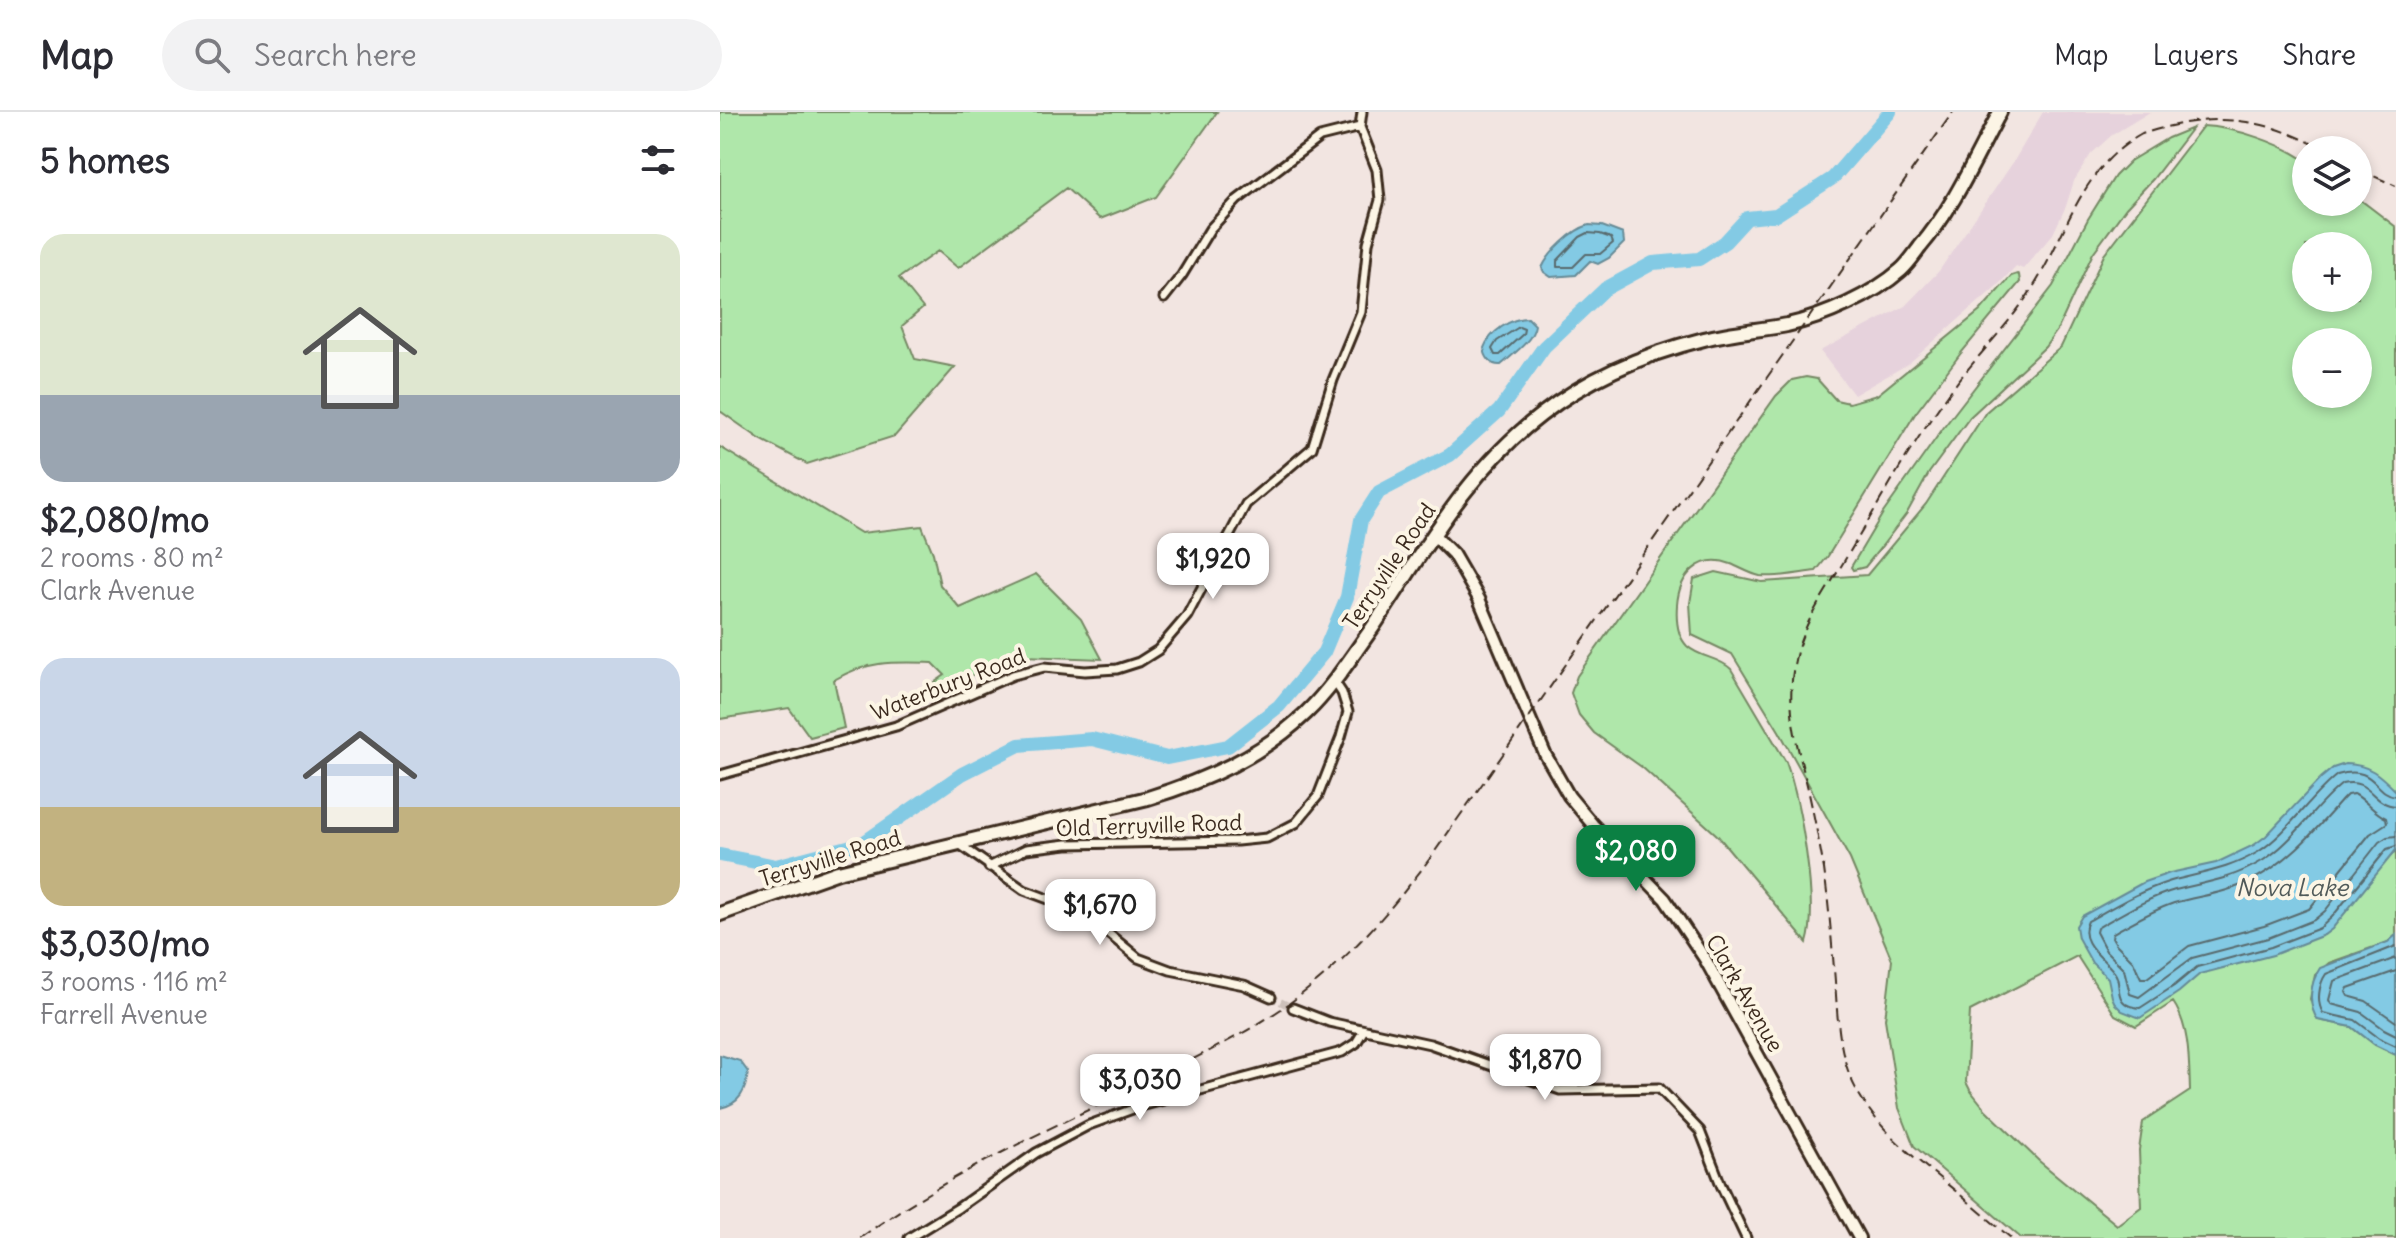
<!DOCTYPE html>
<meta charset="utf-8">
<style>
body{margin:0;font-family:Delius,sans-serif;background:#f2f2f3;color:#2b2b33;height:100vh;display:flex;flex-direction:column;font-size:30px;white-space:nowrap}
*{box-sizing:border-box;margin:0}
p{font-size:26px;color:#7c7c81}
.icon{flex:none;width:44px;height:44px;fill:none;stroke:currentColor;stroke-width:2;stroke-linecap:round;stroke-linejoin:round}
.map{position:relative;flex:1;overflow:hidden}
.panel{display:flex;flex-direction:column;background:#fff;width:720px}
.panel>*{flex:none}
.tools{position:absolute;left:1572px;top:24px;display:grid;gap:16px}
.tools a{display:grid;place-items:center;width:80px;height:80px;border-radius:50%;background:#fff;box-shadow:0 4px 12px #0003;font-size:40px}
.price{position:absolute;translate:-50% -68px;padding:0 18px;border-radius:16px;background:#fff;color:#222;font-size:26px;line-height:52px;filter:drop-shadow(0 2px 4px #0008)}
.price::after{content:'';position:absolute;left:50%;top:48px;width:24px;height:18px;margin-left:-12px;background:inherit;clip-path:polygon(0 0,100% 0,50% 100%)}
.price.active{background:#0b8043;color:#fff}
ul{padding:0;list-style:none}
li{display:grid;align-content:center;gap:16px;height:424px;padding:0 40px}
li span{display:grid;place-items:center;height:248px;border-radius:24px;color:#555}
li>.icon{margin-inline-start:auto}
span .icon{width:144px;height:144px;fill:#fffc;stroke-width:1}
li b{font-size:34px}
h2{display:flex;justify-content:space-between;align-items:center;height:96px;padding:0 40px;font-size:34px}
header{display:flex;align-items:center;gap:48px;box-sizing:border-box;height:112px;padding:0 40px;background:#fff;border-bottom:2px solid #e1e1e2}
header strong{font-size:38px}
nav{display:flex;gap:44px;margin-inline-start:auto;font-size:28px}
.search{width:560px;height:72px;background:#f2f2f3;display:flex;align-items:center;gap:20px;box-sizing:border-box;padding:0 28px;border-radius:44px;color:#7c7c81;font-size:30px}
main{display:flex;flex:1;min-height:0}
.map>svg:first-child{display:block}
</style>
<header>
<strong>Map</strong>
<div class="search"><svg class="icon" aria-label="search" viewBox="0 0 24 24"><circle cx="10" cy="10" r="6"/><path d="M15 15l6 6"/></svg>Search here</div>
<nav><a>Map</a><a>Layers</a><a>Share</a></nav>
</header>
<main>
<section class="panel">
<h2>5 homes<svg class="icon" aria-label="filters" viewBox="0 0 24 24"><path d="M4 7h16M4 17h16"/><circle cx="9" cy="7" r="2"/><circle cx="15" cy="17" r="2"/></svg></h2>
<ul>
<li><span style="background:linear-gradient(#dfe7d0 65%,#9aa5b1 0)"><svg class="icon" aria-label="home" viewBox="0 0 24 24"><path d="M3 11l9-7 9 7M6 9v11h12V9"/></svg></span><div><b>$2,080/mo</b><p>2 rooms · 80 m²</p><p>Clark Avenue</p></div></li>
<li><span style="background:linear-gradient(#c9d6e8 60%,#c2b280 0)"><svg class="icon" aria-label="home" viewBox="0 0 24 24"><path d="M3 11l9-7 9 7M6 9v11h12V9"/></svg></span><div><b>$3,030/mo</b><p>3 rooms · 116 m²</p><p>Farrell Avenue</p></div></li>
</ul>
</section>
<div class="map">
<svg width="1676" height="1126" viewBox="0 0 1676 1126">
<rect width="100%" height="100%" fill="#f2e5e1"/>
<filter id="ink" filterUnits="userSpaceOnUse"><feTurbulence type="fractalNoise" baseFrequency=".0125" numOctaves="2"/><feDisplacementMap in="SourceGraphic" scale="16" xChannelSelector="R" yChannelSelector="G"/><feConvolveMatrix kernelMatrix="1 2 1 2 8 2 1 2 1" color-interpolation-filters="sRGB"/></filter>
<g filter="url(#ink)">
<!-- built -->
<path fill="#e6d2dc" d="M1323 0H1430L1392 23 1371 42 1354 69 1346 94 1333 122 1303 157 1296 154 1278 173 1188 252 1134 283 1100 239 1185 194 1219 159 1294 49Z"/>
<!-- green -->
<path fill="#afe7aa" stroke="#758864" stroke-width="2" fill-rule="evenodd" d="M0 0H497L436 85 380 107 346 76 238 156 218 139 179 166 203 196 182 214 195 247 235 255 175 324 87 352 40 327 0 299Z
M1483 14C1514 15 1561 31 1586 49V90H1638V86L1676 115V823L1668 830 1609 851 1595 863 1590 887 1598 908 1632 915 1655 933 1676 943V1126H1301L1194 1034 1179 996 1165 907 1172 848 1130 747 1059 619 1012 542 972 523 970 491 974 467 996 460 1042 470 1147 463 1206 392 1266 300 1341 235 1384 143ZM1586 134H1638V186H1586ZM1586 230H1638V282H1586ZM1357 844 1395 903 1416 914 1453 890C1470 915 1469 950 1470 979L1423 1010 1419 1038 1421 1095 1397 1113 1319 1049 1266 998 1250 978 1246 970 1250 899Z
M1472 16 1433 67 1406 96 1373 141 1338 217 1325 235 1250 305 1209 361 1187 401 1162 434 1145 455 1133 458 1131 455 1163 401 1224 315 1333 174 1368 107 1395 64 1410 49 1448 26Z
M1297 162 1299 163 1300 170 1241 241 1195 302 1108 444 1096 459C1079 461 1058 466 1040 464 1030 462 1021 456 1011 452 980 440 959 464 957 493 956 507 957 524 967 534 980 546 999 545 1011 557L1066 650C1080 689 1099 792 1087 831L998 724 923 656 874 621 859 603 851 581 857 564 1056 284 1072 268 1086 265 1097 267 1116 288 1129 291 1157 283 1260 199 1291 164Z
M0 335 141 421 202 414 213 441 220 473 240 496 316 462 361 507 382 547 303 544 195 584 225 563 213 551C174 550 148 548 114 568L124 616 90 625 69 596 0 607Z"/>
<!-- water -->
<path fill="#83cae4" stroke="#668a95" stroke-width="2" d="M869 113 882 114 903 122 904 131 889 146 878 152 870 149 856 163 831 165 824 160 822 156C829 140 852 118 869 113Z
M808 206 815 213C813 229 793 242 781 253 771 254 765 245 764 236 770 220 790 206 808 206Z
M1625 652C1649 652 1660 663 1676 679V738L1612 817 1604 823 1553 843 1480 862 1459 880 1420 906 1402 899 1395 892 1392 885 1388 866 1372 851 1358 826 1356 814 1362 804 1424 770 1450 761 1496 751 1534 733 1546 724 1601 666 1613 656Z
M1676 823V943L1655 933 1632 915 1598 908C1587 893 1590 871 1600 856L1668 830Z
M0 943 20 949 28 960C26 979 20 992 0 996Z"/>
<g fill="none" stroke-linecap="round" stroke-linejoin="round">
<!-- shore -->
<path stroke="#586a6d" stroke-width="2" d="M868 121 880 122 891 126 893 131 880 142H866L853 155H837V149L860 125Z
M799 215 804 217 803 222 780 243H775L772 237 777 229Z
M1634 682C1646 688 1653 700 1666 706L1667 711 1650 722 1589 797 1544 814 1469 834 1427 866H1421L1413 849 1396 832 1392 825 1393 821C1413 810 1433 798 1454 791 1478 784 1503 782 1526 771 1566 753 1594 720 1623 687L1627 683Z
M1676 684C1652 681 1657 652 1617 663 1588 686 1569 720 1538 740 1508 758 1484 760 1451 769 1422 778 1395 794 1368 809 1356 832 1388 848 1396 863 1400 871 1397 881 1402 888 1406 894 1413 895 1420 896L1454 874 1477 855 1551 835 1600 816 1612 805 1667 737 1676 734
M1676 694C1651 693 1651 665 1622 672 1593 695 1574 730 1542 749 1512 767 1487 770 1455 778 1427 786 1402 802 1377 816L1376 820 1386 839 1404 857 1410 882 1419 885 1472 846 1548 826 1594 808 1605 799 1659 730 1667 725 1676 724
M1676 834 1606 862C1599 872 1596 890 1603 901L1635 908 1659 926 1676 934
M1676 846 1614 869 1609 888 1611 892 1641 900 1664 917 1676 923
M1676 859 1628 876 1626 880 1628 884 1646 889 1676 910"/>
<!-- river -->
<path stroke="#83cae4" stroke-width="14" d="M0 743 56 754 143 731 242 662 299 633 372 627 447 646 508 634 559 594 604 540 627 485 641 408 659 380 730 343 779 299 824 235 885 177 933 151 979 147 1005 130 1027 106 1056 103 1113 66 1170 0"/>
<!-- street-tunnel -->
<path stroke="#cdc0ba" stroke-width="7" stroke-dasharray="7 3.5" stroke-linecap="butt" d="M551 885 573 896"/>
<defs>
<path id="street" d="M444 186 462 163 490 117 517 88 600 25 640 15
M0 663 176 614 293 563 324 555 365 559 397 557 419 550 438 538 467 504 526 392 592 336 613 268 641 200 648 131 660 88 657 58 640 15 642 0
M239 732 304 778 347 794 378 813 418 846 450 858 524 873 551 885
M269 755 306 737 347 732 517 729 547 726 576 711 598 684 621 625 628 600 622 581 614 569
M573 896 609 910 710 932 840 978 939 976 980 1019 1001 1073 1026 1126
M189 1126 238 1096 316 1041 369 1013 421 994 622 940 636 931 644 918"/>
<path id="secondary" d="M714 423 733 442 759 487 825 642 849 684 873 713 945 787 985 847 1139 1126"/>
<path id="highway" d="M0 802 118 760 428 686C487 668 541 644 586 601 612 576 632 544 653 515 703 440 747 359 821 303 869 265 925 242 984 227 1011 220 1040 218 1067 213 1104 205 1153 183 1181 158 1188 152 1194 143 1200 135 1234 95 1255 46 1280 0"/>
</defs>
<!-- street casing -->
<use href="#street" stroke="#3b2a1e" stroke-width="13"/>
<!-- secondary casing -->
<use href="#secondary" stroke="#3b2a1e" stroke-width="16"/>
<!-- highway casing -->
<use href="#highway" stroke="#3b2a1e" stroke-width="18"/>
<!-- street -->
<use href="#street" stroke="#fcf5e5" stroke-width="7"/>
<!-- secondary -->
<use href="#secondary" stroke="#fcf5e5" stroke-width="10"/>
<!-- highway -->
<use href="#highway" stroke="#fcf5e5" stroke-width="12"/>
<!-- rail -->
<path stroke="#3b2a1e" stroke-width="2" stroke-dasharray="12 6" stroke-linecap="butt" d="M1638 57 1676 74
M140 1126C224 1065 318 1022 412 977 464 951 519 927 567 893 623 853 670 800 711 745L1233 0
M1291 1126C1268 1107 1246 1087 1222 1068 1191 1043 1161 1019 1140 984 1118 948 1118 909 1115 869 1112 832 1109 794 1104 757 1099 730 1094 704 1088 677 1077 632 1066 599 1074 553 1081 513 1106 480 1126 446 1158 393 1188 338 1224 288 1250 251 1283 220 1308 183 1347 126 1357 58 1422 22 1489 0 1542 3 1604 38"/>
</g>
</g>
<g text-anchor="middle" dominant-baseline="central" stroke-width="8" stroke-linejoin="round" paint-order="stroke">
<!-- street labels -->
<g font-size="22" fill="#3b2a1e" stroke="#fcf5e5">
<text transform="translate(669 454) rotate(-56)">Terryville Road</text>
<text transform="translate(228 572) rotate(-21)">Waterbury Road</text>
<text transform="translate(429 713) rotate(-2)">Old Terryville Road</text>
<text transform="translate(110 746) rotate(-17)">Terryville Road</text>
<text transform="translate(1025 881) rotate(60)">Clark Avenue</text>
</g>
<!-- water labels -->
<g font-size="24" font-style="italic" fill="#515a59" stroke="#fcf5e5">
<text x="1572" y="775">Nova Lake</text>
</g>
</g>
</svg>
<div class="tools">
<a><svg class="icon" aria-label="layers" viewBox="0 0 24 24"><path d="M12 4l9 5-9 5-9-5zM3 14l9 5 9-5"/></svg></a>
<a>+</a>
<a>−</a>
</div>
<b class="price" style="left:493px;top:489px">$1,920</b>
<b class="price active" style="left:916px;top:781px">$2,080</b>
<b class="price" style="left:380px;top:835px">$1,670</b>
<b class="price" style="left:825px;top:990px">$1,870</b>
<b class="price" style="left:420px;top:1010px">$3,030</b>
</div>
</main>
